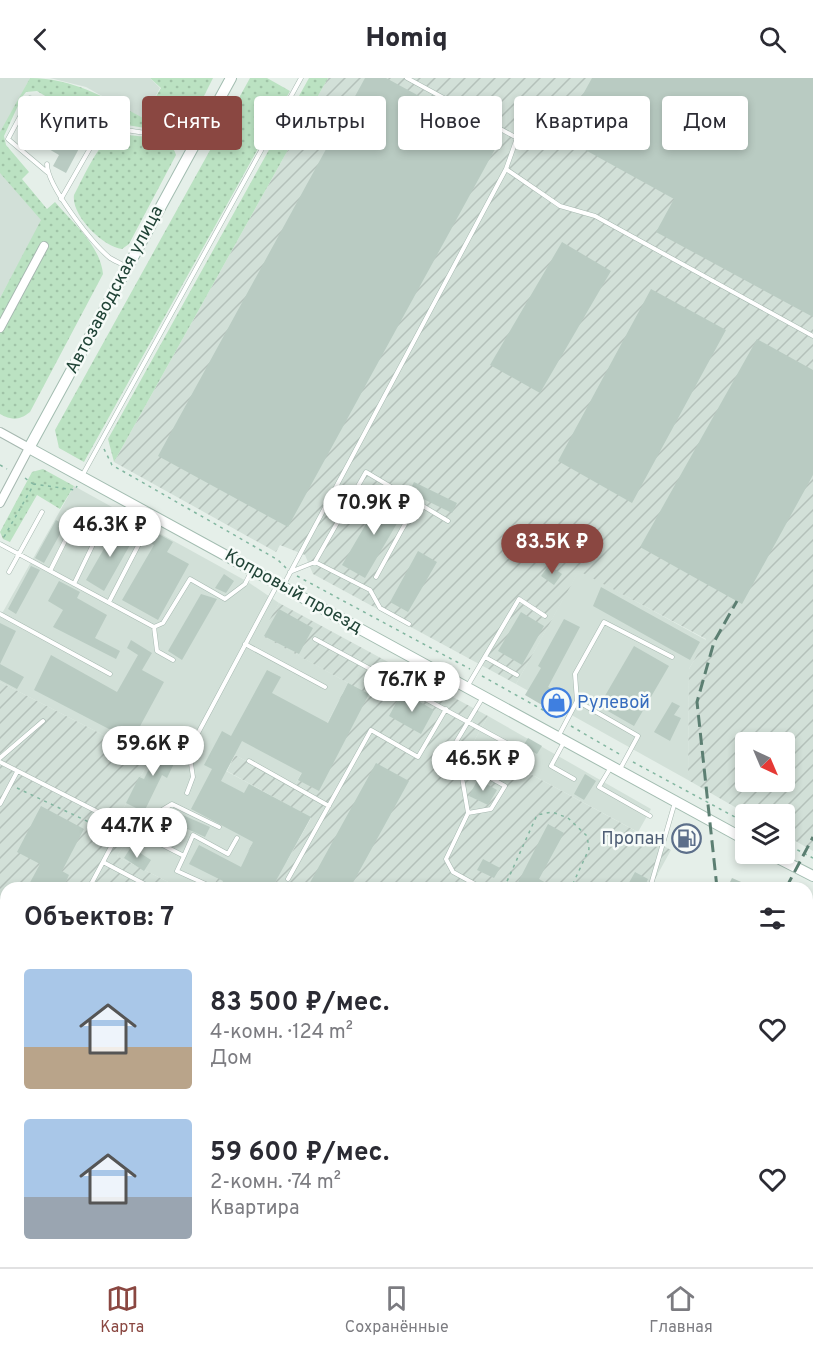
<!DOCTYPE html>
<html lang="ru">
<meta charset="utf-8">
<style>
body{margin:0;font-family:Overpass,sans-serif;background:#f2f2f3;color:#2b2b33;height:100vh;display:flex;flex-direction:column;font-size:22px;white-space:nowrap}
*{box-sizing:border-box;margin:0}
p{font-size:20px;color:#7c7c81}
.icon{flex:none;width:33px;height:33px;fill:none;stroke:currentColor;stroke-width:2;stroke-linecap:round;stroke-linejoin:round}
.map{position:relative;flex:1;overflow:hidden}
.details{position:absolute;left:0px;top:804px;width:813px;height:386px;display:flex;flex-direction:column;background:#fff;border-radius:18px 18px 0 0;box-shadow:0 3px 9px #0003}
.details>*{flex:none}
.guide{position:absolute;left:18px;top:18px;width:777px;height:54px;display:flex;gap:12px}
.needle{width:39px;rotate:136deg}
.buttons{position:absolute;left:735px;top:654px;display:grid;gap:12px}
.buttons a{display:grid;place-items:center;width:60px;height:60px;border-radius:6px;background:#fff;box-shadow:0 3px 9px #0003;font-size:30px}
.price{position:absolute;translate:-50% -51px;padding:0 14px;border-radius:21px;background:#fff;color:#222;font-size:20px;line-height:39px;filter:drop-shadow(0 2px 3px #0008)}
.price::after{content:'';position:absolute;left:50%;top:36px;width:18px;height:14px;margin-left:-9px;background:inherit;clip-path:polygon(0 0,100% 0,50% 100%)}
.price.active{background:#8a4741;color:#fff}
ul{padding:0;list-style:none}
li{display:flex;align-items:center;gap:18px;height:150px;padding:0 24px}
li span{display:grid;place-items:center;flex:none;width:168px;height:120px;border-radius:6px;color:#555}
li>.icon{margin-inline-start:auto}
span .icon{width:72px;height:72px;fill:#fffc;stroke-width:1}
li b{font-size:26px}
h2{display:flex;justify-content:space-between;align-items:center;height:72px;padding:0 24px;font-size:26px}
.chip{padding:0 21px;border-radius:6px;background:#fff;box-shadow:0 3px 9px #0003;font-size:21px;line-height:54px}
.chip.active{background:#8a4741;color:#fff}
header{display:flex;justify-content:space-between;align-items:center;height:78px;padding:0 24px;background:#fff;font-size:27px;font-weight:800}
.tab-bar{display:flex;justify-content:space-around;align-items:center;height:84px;border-top:2px solid #e1e1e2;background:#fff;font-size:16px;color:#7c7c81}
.tab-bar a{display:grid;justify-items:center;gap:3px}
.tab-bar .active{color:#8a4741}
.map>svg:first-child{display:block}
</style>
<header><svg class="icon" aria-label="back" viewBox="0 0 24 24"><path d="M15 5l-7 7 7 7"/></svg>Homiq<svg class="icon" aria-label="search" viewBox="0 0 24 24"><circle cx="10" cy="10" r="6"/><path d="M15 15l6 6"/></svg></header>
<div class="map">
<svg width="813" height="1189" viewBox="0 0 813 1189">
<defs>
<pattern id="industrial-furrows" width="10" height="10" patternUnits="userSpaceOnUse" patternTransform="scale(1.5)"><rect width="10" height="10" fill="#d2e0d8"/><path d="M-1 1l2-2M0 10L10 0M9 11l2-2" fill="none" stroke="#b4c1ba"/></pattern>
<pattern id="grass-dots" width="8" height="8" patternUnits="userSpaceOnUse" patternTransform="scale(1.5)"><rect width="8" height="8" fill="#bbe2c2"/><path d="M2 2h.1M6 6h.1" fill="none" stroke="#a0c3a7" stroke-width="1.8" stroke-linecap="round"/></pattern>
</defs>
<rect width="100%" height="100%" fill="#e5efe9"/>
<!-- built -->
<path fill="#d2e0d8" d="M0 0H30L0 56Z
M50 0H150L160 10 143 41 86 9Z
M0 75 47 133 0 220Z
M74 408 248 504 279 525 262 557 348 605 294 709 235 677 226 693 311 739 287 783 240 789 218 800 211 810H180L117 778 127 762 122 733 150 681 0 604V539Z
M579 492 706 562 689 591 688 702 516 606Z
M488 638 651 731 638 754 473 665Z
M813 886V1040L807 1046V892Z"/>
<!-- industrial -->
<path fill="url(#industrial-furrows)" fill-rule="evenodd" d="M328 0H813V773L785 757 784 736H747L688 702 689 591 706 561 579 493 516 606 313 496 305 477 280 467 276 474 114 384ZM746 664H784V704H746Z
M279 525 488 638 473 665 671 772 650 810H211L218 800 240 789 253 764 287 783 311 740 227 693 235 677 294 709 348 605 261 557Z
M0 604 150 681 122 733 127 762 117 778 180 810H6V1022L0 1013Z
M813 1057V1122L807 1127V1064Z
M70 1184H558L555 1189H72Z
M693 1184H738L731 1189H688Z"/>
<!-- grass -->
<path fill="url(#grass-dots)" d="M30 0C73 0 106 20 143 40L161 10 150 0H213L194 38 182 52 169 54 91 41 89 33 69 24 60 27 37 13 26 14 22 19 4 58 6 67 29 94 22 101 47 131 55 124C73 145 100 167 103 196L30 334C19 343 11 342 0 336V220L41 142 0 95V54Z
M250 0H267L290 13 84 384 59 370 55 352Z
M309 0H328L114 384 108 361Z
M117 56C135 59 171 56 176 77L129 166 122 171C103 169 71 137 74 117 83 101 99 61 117 56Z
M43 391 74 408 60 431 37 417 10 464 3 461 0 454 32 394Z
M0 1108 6 1110V1184H70L72 1189H0Z"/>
<!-- building -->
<path fill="#b9cbc2" d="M365 0H386L500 62 288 449 158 378Z
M592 0H813V239L656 154 674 121 560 58Z
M34 27 59 41 50 57 66 66 71 57 83 63 66 95 53 88 59 77 42 67 39 72 22 63 33 44 26 40Z
M562 164 611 193 540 315 490 287Z
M651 211 726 252 632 425 558 383Z
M757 261 813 292V397L742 526 640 469Z
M414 404 457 425 452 435 409 414Z
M383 417 406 430 365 500 342 487Z
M56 442 65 447 44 485 35 480Z
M117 448 135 458 104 513 86 502Z
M144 448 173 464 167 474 189 486 158 542 122 522 154 467 139 458Z
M418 473 437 484 408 534 390 524Z
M549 487 562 496 554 507 541 498Z
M31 488 40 492 16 536 8 531Z
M224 496 234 503 226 515 215 510Z
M59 503 80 514 77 520 107 537 95 560 120 573 116 581 53 549 63 532 48 523Z
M601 509 700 564 690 582 593 528Z
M201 516 217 521 182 582 168 573Z
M279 531 313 550 299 576 264 558Z
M521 534 544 548 522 587 498 573Z
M564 541 580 549 548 609 569 621 559 637 525 617 541 590 538 588Z
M0 545 16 553 0 586Z
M131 562 152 575 142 592 164 604 132 663 34 612 51 577 117 614 138 577 127 570Z
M634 568 669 588 634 648 599 628Z
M0 586 24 599 17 611 0 602Z
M267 592 281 599 272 615 328 645 348 605 369 616 319 713 298 702 302 695 242 663 221 703 244 715 249 706 311 739 272 810H220L223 803 189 786 199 767 241 789 253 764 191 731 212 691 204 687 222 653 231 658Z
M402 614 434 632 421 656 389 638Z
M672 624 680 628 674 637 681 640 670 663 654 654Z
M528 660 542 668 537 676 523 668Z
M162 665 180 673 167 700 162 697 144 734 126 725 139 699 144 701Z
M376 685 409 703 350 810H307Z
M585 696 596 703 584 722 574 716Z
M478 701 497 712 488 727 469 718Z
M41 728 84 751 62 793 69 797 63 810H27L40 786 17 774Z
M178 735 210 749 205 759 183 749 174 764 165 759Z
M548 746 564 755 539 801 555 810H515Z
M131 769 151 782 144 793 124 780Z
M483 781 500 790 494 800 477 792Z
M635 794 648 801 644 810H626Z
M732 800 755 810H727Z"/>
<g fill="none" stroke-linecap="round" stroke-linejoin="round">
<defs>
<path id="lane" d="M407 0 517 60 506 91 560 128 595 138 813 258
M67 51C97 46 165 55 192 68
M47 86C47 108 92 165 110 180 115 183 122 186 127 189
M47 94 8 61 30 20 83 49
M61 121 101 51
M82 398 301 0
M0 466 154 549
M315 484 366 394 448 443
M50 493 76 441 99 454 74 506
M9 494 42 434
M290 494 315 484 370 512 380 530 409 546
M376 499 417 424
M283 508 506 91
M109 524 140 464
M0 536 110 596
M154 549 163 545 190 501 225 521 245 506 251 494
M154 549 157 573 173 582
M315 561 525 675
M245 566 325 609
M485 579 517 597
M467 609 519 521 545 538
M577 623 638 658 619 693
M558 659 577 623 575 596 604 544 672 579
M564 664 551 688 574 701
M0 680 43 643
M249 683 329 728
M460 683 505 708 491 731 468 735
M0 684 184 778 193 757 228 776 237 760
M611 689 599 709 650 738
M187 715 193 699 189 672 276 509
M0 726 17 694
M122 748 103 784 152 810
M142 758 152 738 172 726 219 749
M184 778 177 793 210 808
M288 801 371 652 418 679 446 631
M89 810 103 784
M482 810 453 794 446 781 468 735 456 664 483 619
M650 810 675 724
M0 982 6 973
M0 1029 6 1034
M0 1060 6 1064
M0 1079 6 1082
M0 1096 6 1099
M228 1189 232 1184
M247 1189 250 1184
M442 1189 445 1184"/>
<path id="street" d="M0 250 44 168
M0 354 29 370 0 425
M807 1174 813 1169
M789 1189 796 1184"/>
<path id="secondary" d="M231 0 29 370 746 762
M770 776 813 798"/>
</defs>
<!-- lane casing -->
<use href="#lane" stroke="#a6b8b0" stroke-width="5"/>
<!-- street casing -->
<use href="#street" stroke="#a6b8b0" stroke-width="10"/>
<!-- secondary casing -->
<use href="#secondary" stroke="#a2bcb0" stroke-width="12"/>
<!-- path -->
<path stroke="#82b6a0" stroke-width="1.5" stroke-dasharray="3 4.5" stroke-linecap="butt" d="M104 371 112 387 278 482 286 490
M0 387 7 391
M25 400 33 406
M4 459 34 406 75 412 77 408
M297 498 470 591
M482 598 559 641
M571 648 621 677
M633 684 746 745
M17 710 110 754
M784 765 813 780
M504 810 537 737 552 734 568 740 587 758 589 771 571 810
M0 1135 6 1146
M44 1184 49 1189"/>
<!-- lane -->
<use href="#lane" stroke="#fff" stroke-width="4"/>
<!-- street -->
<use href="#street" stroke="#fff" stroke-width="8"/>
<!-- secondary -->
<use href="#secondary" stroke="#fff" stroke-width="10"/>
<!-- rail -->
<path stroke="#5c7f72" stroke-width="3" stroke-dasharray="12 6" stroke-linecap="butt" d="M717 810 697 624 714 564 737 523
M786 810 813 759
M807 1070 813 1063
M807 1139 813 1134
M588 1189 591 1184
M692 1189 698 1184
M746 1189 753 1184"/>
</g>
<!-- icons -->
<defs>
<symbol id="shop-ring" viewBox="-11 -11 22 22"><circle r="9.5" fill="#f6fbf8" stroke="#3f7fe0" stroke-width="1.5"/><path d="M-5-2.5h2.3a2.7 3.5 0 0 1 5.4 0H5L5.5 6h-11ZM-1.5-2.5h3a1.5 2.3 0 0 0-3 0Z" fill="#3f7fe0"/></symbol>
<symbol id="fuel-ring" viewBox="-11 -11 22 22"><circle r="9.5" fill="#f6fbf8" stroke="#5c6f8a" stroke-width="1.5"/><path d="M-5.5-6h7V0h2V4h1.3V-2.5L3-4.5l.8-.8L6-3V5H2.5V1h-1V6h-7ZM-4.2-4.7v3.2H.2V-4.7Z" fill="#5c6f8a"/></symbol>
</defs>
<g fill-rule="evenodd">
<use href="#shop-ring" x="540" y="608" width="33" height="33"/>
<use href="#fuel-ring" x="670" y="744" width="33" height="33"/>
</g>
<g text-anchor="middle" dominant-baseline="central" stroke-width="5" stroke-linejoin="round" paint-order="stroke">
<!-- street labels -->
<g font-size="18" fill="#214437" stroke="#f6fbf8">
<text transform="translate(115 212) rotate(-62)">Автозаводская улица</text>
<text transform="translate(293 514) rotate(29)">Копровый проезд</text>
</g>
<!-- shop labels -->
<g font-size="18" fill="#366cbe" stroke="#f6fbf8" text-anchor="start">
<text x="577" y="625">Рулевой</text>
</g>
<!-- service labels -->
<g font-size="18" fill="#4e5e75" stroke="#f6fbf8" text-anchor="end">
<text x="665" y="761">Пропан</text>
</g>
</g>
</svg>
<div class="buttons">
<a><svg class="needle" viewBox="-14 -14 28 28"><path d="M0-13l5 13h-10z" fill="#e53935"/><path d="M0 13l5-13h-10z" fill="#7c7c81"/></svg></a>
<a><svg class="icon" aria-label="layers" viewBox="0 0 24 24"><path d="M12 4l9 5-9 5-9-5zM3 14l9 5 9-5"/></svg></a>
</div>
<b class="price" style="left:374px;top:458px">70.9K ₽</b>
<b class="price" style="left:110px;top:480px">46.3K ₽</b>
<b class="price active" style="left:552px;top:497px">83.5K ₽</b>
<b class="price" style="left:412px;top:635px">76.7K ₽</b>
<b class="price" style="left:153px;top:699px">59.6K ₽</b>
<b class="price" style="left:483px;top:714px">46.5K ₽</b>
<b class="price" style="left:137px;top:781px">44.7K ₽</b>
<div class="guide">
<a class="chip">Купить</a>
<a class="chip active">Снять</a>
<a class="chip">Фильтры</a>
<a class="chip">Новое</a>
<a class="chip">Квартира</a>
<a class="chip">Дом</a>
</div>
<section class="details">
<h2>Объектов: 7<svg class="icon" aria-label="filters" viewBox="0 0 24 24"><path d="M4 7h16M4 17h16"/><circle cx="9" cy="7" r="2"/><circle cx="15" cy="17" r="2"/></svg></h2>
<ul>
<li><span style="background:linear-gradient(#a9c7e8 65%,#b9a48a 0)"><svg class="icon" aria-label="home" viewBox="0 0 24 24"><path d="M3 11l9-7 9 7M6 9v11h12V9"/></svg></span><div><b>83 500 ₽/мес.</b><p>4-комн. · 124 m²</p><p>Дом</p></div><svg class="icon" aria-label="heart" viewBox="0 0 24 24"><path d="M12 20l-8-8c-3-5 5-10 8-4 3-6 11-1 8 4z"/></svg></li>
<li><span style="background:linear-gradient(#a9c7e8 65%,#9aa5b1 0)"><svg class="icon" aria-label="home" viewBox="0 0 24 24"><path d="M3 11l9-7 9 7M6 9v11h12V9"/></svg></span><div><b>59 600 ₽/мес.</b><p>2-комн. · 74 m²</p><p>Квартира</p></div><svg class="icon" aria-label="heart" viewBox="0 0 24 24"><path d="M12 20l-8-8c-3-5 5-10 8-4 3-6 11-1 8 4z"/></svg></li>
</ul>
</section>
</div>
<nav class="tab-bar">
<a class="active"><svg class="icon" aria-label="map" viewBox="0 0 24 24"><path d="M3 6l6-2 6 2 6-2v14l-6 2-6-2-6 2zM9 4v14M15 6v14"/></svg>Карта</a>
<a><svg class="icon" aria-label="saved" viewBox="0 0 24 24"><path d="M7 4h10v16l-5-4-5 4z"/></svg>Сохранённые</a>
<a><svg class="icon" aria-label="home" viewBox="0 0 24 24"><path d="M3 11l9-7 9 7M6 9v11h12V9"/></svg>Главная</a>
</nav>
